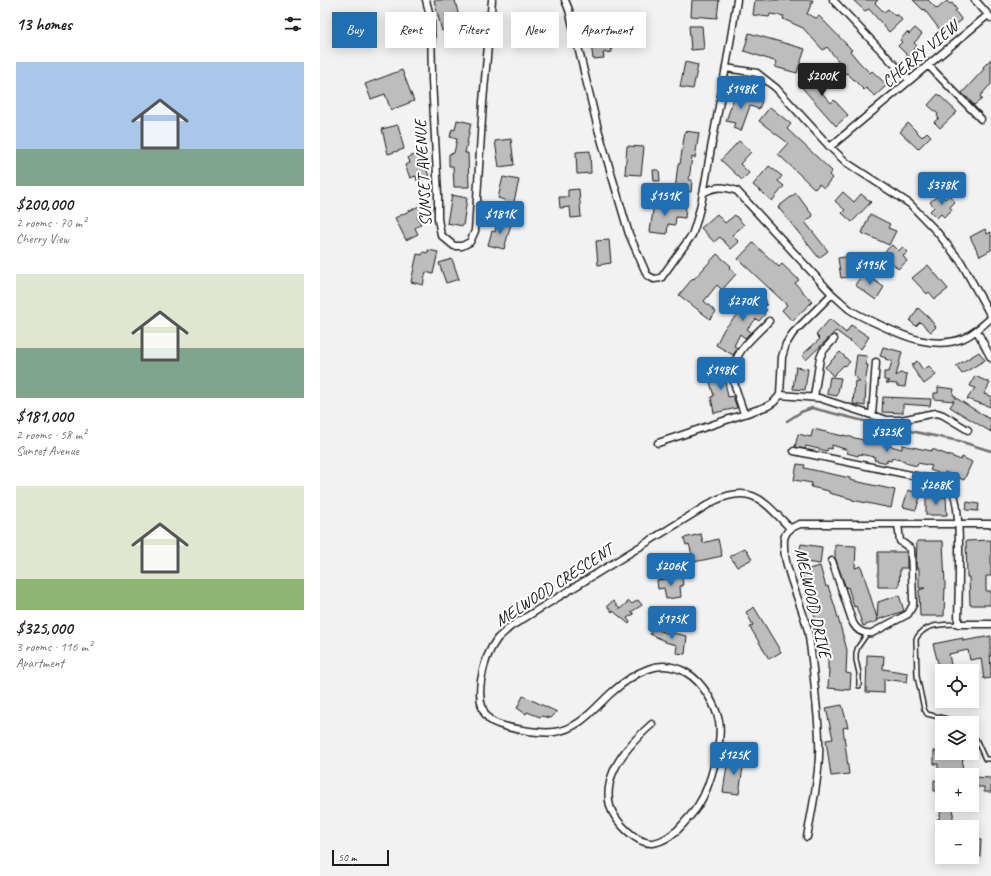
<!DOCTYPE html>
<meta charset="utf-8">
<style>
body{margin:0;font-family:Caveat,sans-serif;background:#f6f6f6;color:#202124;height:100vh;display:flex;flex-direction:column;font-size:15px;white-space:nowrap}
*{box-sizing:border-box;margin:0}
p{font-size:13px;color:#757577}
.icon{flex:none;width:22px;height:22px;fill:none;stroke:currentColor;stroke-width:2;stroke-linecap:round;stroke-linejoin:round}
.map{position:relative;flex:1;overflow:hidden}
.side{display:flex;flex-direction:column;background:#fff;width:320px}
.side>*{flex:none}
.banner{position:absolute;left:12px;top:12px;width:380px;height:36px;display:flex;gap:8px}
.buttons{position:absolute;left:615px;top:664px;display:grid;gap:8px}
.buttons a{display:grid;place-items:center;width:44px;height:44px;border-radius:0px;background:#fff;box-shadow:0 2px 10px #0003;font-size:20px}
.scale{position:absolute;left:12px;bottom:10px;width:57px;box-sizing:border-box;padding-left:4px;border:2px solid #1c1c1c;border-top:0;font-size:11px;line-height:14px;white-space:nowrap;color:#1c1c1c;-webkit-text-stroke:3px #fff;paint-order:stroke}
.price{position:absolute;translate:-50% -34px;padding:0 9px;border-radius:4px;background:#1f6fb2;color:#fff;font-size:13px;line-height:26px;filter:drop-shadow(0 1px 2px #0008)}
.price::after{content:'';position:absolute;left:50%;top:24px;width:12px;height:9px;margin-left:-6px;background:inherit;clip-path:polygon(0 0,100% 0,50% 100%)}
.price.on{background:#222;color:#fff}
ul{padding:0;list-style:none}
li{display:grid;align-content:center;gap:8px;height:212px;padding:0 16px}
li span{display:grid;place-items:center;height:124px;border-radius:0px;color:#555}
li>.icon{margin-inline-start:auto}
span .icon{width:72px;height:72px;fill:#fffc;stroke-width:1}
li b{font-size:17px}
h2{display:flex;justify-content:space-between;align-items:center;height:48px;padding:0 16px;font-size:17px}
.chip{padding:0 14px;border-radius:0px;background:#fff;box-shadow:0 2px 10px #0003;font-size:14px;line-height:36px}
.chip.on{background:#1f6fb2;color:#fff}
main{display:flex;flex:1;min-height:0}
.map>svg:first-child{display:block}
</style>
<main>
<section class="side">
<h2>13 homes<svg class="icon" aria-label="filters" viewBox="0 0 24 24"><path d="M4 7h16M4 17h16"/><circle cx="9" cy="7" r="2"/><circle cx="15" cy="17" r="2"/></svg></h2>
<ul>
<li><span style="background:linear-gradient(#a9c7e8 70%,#7fa58c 0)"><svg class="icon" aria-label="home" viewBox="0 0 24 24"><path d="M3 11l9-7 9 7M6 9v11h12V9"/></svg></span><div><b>$200,000</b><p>2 rooms · 70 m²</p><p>Cherry View</p></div></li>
<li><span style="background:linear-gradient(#dfe7d0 60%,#7fa58c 0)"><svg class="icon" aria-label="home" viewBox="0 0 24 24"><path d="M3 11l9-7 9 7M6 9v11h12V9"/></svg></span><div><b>$181,000</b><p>2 rooms · 58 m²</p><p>Sunset Avenue</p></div></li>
<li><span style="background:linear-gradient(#dfe7d0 75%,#8fb573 0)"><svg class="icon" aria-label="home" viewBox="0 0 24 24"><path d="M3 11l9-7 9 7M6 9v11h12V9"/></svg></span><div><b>$325,000</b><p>3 rooms · 116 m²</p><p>Apartment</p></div></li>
</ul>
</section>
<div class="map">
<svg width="671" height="876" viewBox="0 0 671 876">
<rect width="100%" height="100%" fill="#f2f2f2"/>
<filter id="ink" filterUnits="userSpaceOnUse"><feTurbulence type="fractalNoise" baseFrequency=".025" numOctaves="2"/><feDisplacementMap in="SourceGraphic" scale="8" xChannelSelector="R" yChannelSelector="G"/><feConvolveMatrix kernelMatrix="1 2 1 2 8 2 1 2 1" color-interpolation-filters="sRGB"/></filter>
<g filter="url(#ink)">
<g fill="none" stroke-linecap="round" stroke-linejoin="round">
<!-- stream -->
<path stroke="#707070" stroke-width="2.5" d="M467 421 481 412 492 408 556 424 639 441 671 451"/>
</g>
<!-- building -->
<path fill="#bdbdbd" stroke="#1c1c1c" d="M114 0H135L141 26 122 31Z
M372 0H399L397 18 371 16Z
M435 0H493L487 14 496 18 499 16 532 50 530 51 539 62 550 73 552 71 567 85 555 96 546 88 544 90 527 73 525 74 521 69 523 67 507 47 503 50 483 28 463 19 464 16 450 14 449 17 433 15Z
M533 0H558L555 3 564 12 568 9 575 16 577 14 582 20 569 32 549 9 545 11Z
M593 0H608L617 9 627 1 630 4 632 3 637 10 635 11 642 20 623 34 604 9 603 10Z
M282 18 285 41 290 40 292 52 283 53 284 58 273 59 268 20Z
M369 26H382L384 49 371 50Z
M595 28 602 34 594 43 597 46 594 49 596 51 590 58 578 46 582 42 580 40 587 32 589 34Z
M429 33 485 49 477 73 455 67 457 62 424 51Z
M671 59V84L660 96 662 99 654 105 647 97 646 98 642 93 664 69 663 67Z
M365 62 378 65 373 89 360 87Z
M495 68 506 80 497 87 511 103 514 100 528 115 516 126 478 83Z
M82 70 94 101 71 110 65 94 51 99 45 84Z
M416 92 442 101 439 109 430 106 421 131 413 128 415 123 406 121Z
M618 94 637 112 620 128 614 122 619 118 617 116 618 114 608 105Z
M450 107 471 124 467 129 512 171 509 175 512 178 504 188 499 184 495 189 458 154 468 143 439 121Z
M137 120 151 123 145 153H148L149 187H134L133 166H129V154L134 153 137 139 130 137 132 129 135 130Z
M588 123 602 137 607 132 611 136 598 149 580 132Z
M78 125 84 149 68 154 62 129Z
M365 131 379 133 375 158 372 157 369 180H372L371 192 355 190 358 164H360Z
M191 139 194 165 179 167 175 141Z
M419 141 431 152 420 164 429 173 422 180 401 160Z
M307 146 324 147 321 175 305 174Z
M270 151 271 173 257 174 256 152Z
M102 153 109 177 97 181 96 176 90 178 85 165 90 163 88 157Z
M449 166 462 176 458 181 464 186 452 201 433 185Z
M333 170H339L340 181H334Z
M183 177 199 180 192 210 183 208 185 200 178 198Z
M259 189 261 217 251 218 250 207 240 208 239 197H248V190Z
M523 192 534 202 541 194 551 202 532 222 522 213 525 210 515 201Z
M476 193 493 216 485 222 508 251 499 258 458 207Z
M621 193 625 199 629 195 635 202 630 207 632 210 624 217 621 214 617 218 610 211 614 207 610 202Z
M132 195 147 198 143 226 127 223Z
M334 203 366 207 365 218 356 217 355 225 348 224 347 234 330 232Z
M99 206 103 214 97 217 101 224 95 228 98 234 86 240 75 218Z
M397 214 405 223 415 215 424 225 412 235 419 242 411 249 400 237 394 242 381 228Z
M550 214 570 224 568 228 576 231 569 245 542 233Z
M177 221 191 224 184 249 168 245 172 231 175 232Z
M665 229 667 234 671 232V250L660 256 650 237Z
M289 240 291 263 278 265 276 241Z
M433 243 459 267 462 264 479 280 475 283 492 302 472 321 462 310 467 305 418 259Z
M572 245 578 251 583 247 588 252 583 256 587 261 578 269 563 253Z
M108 250 118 252 113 274 106 272 103 285 91 282 97 254 102 255 103 252 108 253Z
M397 254 411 266 409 268 416 274 402 290 397 285 384 301 396 312 390 319 359 295 373 278 374 279Z
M532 256 534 276 521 278 518 258Z
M132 259 139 279 126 283 119 263Z
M608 265 628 289 615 299 609 292 607 294 592 278Z
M543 273 564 287 556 300 535 285Z
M436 291 447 301 445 303 447 304 444 308 447 310 444 313 445 314 439 321 436 319 427 329 431 332 425 338 420 334 414 346 418 348 413 355 396 345 404 329 424 308 421 306 433 292 434 293Z
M598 308 609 318 616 327 611 332 600 322 596 326 590 321Z
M510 319 526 333 531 325 549 337 541 349 516 331 486 360 482 355 500 339 496 335Z
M563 347 582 352 576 376 580 373 587 374 585 387 577 386V384L566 383 570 381 564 380V372H569L572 361 565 359 566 358 560 356Z
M520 352 530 362 525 366 524 365 513 376 505 367Z
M659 352 665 360 642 374 636 366Z
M537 355 547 356 546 365H548L545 384H546L545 406 533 404 535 381 540 382 534 375Z
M597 361 603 370 609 366 616 375 604 384 592 367V365Z
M403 364 406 373H409V380L405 381 408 397 413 396 417 408 394 413 391 397 394 396 389 379 394 377 391 368Z
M476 367 488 369 485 390 473 389Z
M655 376 670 383 664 394 671 396V407L647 399 655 388 650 386Z
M510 377 521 378 517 396 507 394Z
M618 387 634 389 633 395 636 397 635 399 636 398 671 420V432L630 407 634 401 614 399V393H618Z
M563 397 611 399 610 406 583 404V413L562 412Z
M493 429 523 436V435L551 442V441L582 449V445L612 451V449L641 460 642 457 652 462 644 480 625 472 623 475 610 470 612 466 598 463 597 466 585 463V461L572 458 571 461 567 460V463L554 460 555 457 539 454 538 456 527 453 528 450 512 445V449L508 448 507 451 486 446 485 449 475 447 478 434 491 437Z
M477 464 485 465 484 468 530 478V480L575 490 571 508 532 500V499L509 493V491L491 487 492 483 474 480Z
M588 490 601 494 596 510 583 507Z
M606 497H626L627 515H606Z
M647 502 659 504 658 511 646 510Z
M381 534 383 543 398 539 402 556 374 562 369 544 366 545 364 538Z
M671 540V576H666V591H671L670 605H650L649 577H647L646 541Z
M597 541H623L625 584 624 616H600L599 590 605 588H599V568H596Z
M481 544 502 547 500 564 478 561Z
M515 545 536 546 535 568 541 566 558 621 543 626 536 606 534 607 528 587 526 588 515 558Z
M425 548 432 559 417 567 410 556Z
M558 552H587V568H580L579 587H558Z
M500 566 506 587 508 586 515 607 527 650 526 673 531 674 530 690 508 688 509 669H508V650H506L500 628 498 629 494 613 495 612 487 587 486 588 481 571Z
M362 577 363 586H360L361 597 346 599 344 588 338 589 337 580Z
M579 595 584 611 557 620 558 602Z
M318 600 322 605 311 612 314 614 307 618 310 622 309 624 293 611 292 612 287 606 293 601 300 609 309 601 312 604Z
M434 607 461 652 449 659 430 627 433 625 426 612Z
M333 628 347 633 348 632 367 636 365 654 356 653 357 645 345 642V641L330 634Z
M671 636V648H670L671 678 664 679 661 658 650 660 648 650 629 654 632 671H620L613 644 643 638V641Z
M547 655 564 656 563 669 588 673 587 682 564 679V693L546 692Z
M652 676H655L658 693 652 694Z
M203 696 237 712 231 718 221 716 220 717 207 712 206 714 197 708Z
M522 705 528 727 523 728 529 774 511 776 506 740 513 739 506 708Z
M614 751H622V756H635V753H643L642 775H618V764H614Z
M408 758 424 760 419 794 403 792Z
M652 777 671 778V792H664V787H652Z
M614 780 622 781V791H614Z
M621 805H634L632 827H616L617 819H619L620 816Z
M652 839 661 840 660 857 652 856Z
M630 857H644L643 864 629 863Z"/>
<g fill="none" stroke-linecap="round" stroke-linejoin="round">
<defs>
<path id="lane" d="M539 686V673L536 660V653L538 647 547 634
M636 723 631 720 607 714 604 709 597 676 596 639C605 623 622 625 638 624
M652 735 656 739 665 759H671"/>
<path id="street" d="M106 0 111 20 112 80 118 195V219L121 235 134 246H142L150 242 155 231 163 102 172 0
M245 0 249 10 278 129 309 234 327 275 334 279 341 278 372 235C382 208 386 177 391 148 401 99 409 50 417 0
M513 0 589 80
M655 0 671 18
M608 65 661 119
M406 68 437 73 456 88 510 147 527 163 590 204 617 232 641 262 671 316
M510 147 668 15
M383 193C395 186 404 186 417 191L512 294C518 299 523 304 529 309 537 315 549 320 558 324 585 337 615 350 644 338 655 333 662 326 671 318
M657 331 671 358
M460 395 499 398 567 420H581L610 414 617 413 623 415 648 430
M494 397 500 358 503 351 514 339
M424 414C421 404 413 384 413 375 412 352 435 336 449 321
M552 415 556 362
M338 443 448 406 454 402 460 395 462 357 466 344 473 333 512 294
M474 451 620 481C624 484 629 486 632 490 643 507 638 600 638 624H671
M512 561 533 623C537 631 543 634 552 633L588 614 593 605V599L591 549 580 541 578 524
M332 724C315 739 295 759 290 782 288 790 288 798 290 806 294 820 316 844 332 843 344 842 357 832 364 823 369 817 375 811 379 804 390 787 403 741 399 721 397 712 393 703 388 695 383 687 376 678 367 673 355 666 341 664 328 669 314 674 301 684 290 694 273 710 259 729 234 732 222 734 180 728 170 720 151 702 163 658 177 639 181 635 186 631 190 627L394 501C433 483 444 502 470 528
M487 837C492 810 498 783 499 756 500 737 498 719 496 701 494 678 492 654 488 631 482 604 462 566 464 540 465 530 473 527 480 524H671"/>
</defs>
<!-- lane casing -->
<use href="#lane" stroke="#1c1c1c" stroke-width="6"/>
<!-- street casing -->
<use href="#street" stroke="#1c1c1c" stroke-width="9"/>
<!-- lane -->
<use href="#lane" stroke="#fff" stroke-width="3"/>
<!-- street -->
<use href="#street" stroke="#fff" stroke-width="6"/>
</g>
</g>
<g text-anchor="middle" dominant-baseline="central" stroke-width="4" stroke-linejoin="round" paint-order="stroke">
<!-- street labels -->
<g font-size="17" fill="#1c1c1c" stroke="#fff">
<text transform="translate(600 54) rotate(-40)">CHERRY VIEW</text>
<text transform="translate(103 173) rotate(-93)">SUNSET AVENUE</text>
<text transform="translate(234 585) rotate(-33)">MELWOOD CRESCENT</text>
<text transform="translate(493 603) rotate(77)">MELWOOD DRIVE</text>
</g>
</g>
</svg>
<div class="buttons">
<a><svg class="icon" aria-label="locate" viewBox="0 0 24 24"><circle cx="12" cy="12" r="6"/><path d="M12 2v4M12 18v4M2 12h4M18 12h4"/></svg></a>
<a><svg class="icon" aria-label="layers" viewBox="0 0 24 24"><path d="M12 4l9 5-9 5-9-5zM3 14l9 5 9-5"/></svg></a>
<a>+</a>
<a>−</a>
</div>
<div class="scale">50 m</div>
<b class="price on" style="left:502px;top:97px">$200K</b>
<b class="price" style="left:421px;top:110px">$148K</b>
<b class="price" style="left:622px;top:206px">$378K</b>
<b class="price" style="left:345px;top:217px">$151K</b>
<b class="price" style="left:180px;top:235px">$181K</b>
<b class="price" style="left:550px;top:286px">$195K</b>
<b class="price" style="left:423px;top:322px">$270K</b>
<b class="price" style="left:401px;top:391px">$148K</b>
<b class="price" style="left:567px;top:453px">$325K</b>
<b class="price" style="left:616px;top:506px">$268K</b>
<b class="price" style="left:351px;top:587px">$206K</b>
<b class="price" style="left:352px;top:640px">$175K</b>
<b class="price" style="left:414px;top:776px">$125K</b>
<div class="banner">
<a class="chip on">Buy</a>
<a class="chip">Rent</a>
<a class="chip">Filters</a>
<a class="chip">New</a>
<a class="chip">Apartment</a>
</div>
</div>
</main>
